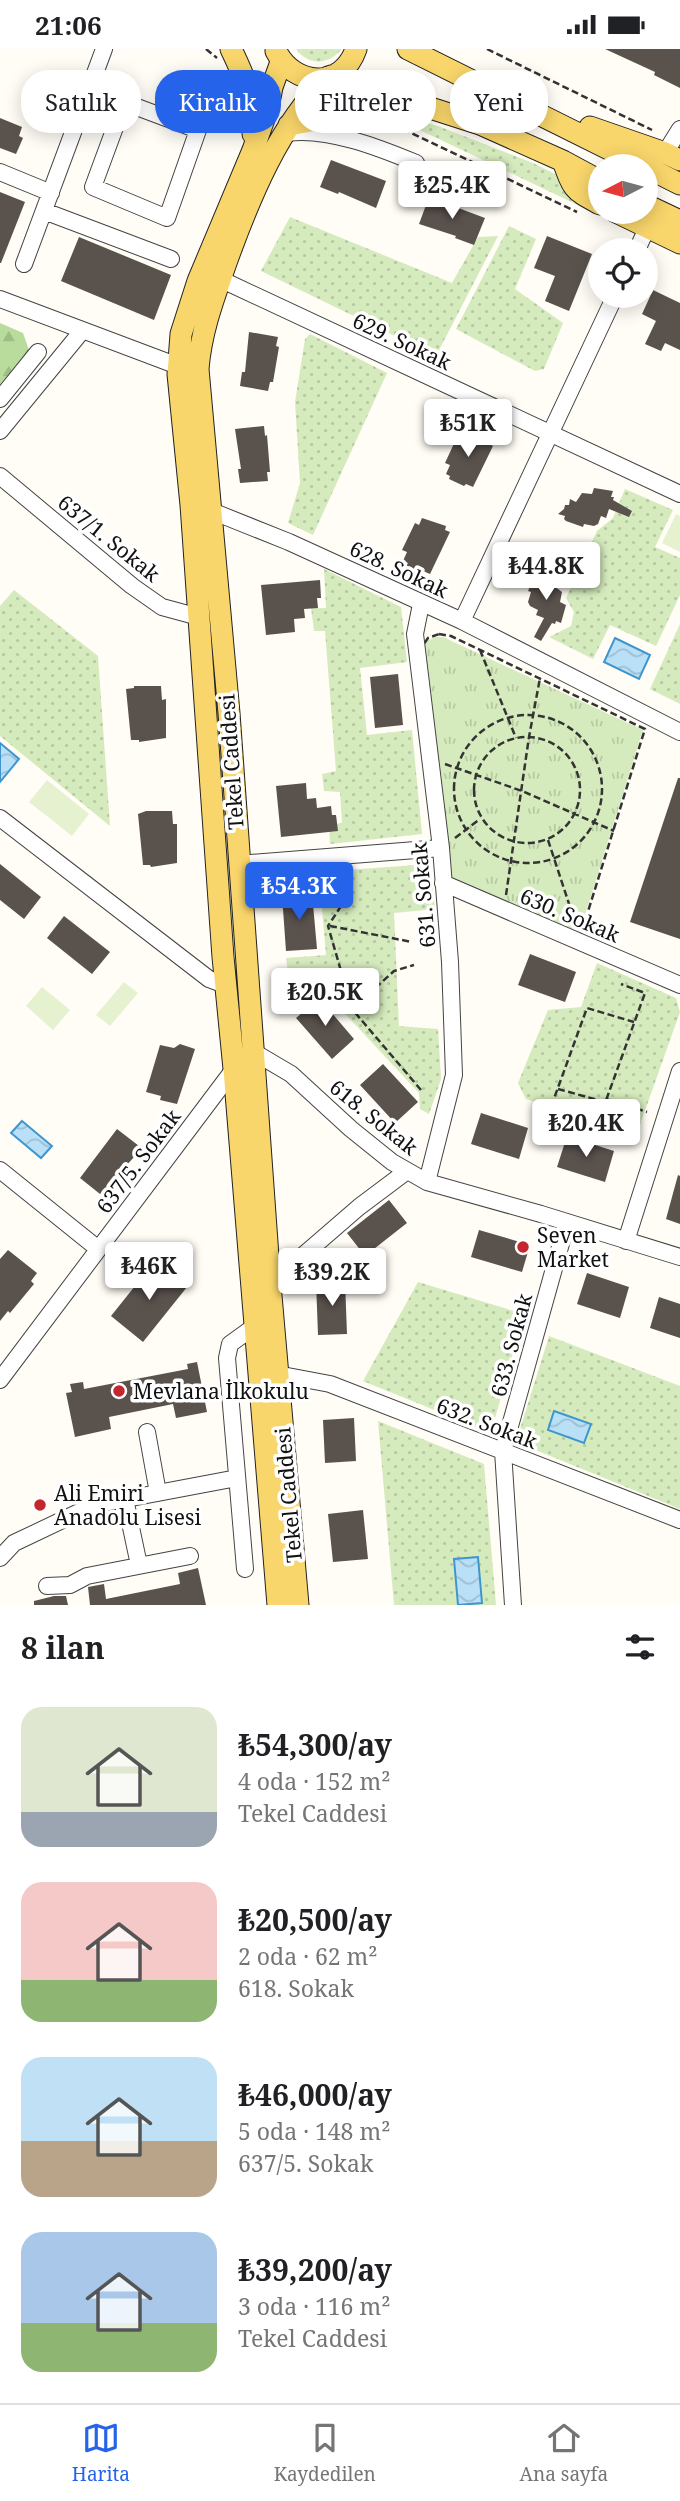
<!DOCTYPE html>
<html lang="tr">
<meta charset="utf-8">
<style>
body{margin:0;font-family:"Noto Serif",serif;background:#f2f2f2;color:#202124;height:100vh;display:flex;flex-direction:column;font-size:26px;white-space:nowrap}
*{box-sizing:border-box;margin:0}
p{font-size:23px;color:#757577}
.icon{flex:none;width:38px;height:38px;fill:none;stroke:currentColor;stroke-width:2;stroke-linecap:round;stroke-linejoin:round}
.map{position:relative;height:1556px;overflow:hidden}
.panel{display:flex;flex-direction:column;background:#fff;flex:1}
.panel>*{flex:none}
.hud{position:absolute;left:21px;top:21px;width:639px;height:63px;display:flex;gap:14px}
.needle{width:46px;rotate:264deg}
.tools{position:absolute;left:588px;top:105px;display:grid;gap:14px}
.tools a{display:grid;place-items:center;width:70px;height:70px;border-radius:50%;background:#fff;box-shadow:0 4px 18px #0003;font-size:35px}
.price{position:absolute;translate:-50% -60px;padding:0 16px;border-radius:7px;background:#fff;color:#222;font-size:23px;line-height:46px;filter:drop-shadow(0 2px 4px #0008)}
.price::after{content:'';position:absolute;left:50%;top:42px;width:21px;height:16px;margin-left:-10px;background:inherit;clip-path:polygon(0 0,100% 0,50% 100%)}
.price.on{background:#2563eb;color:#fff}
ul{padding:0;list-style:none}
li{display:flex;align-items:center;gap:21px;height:175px;padding:0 21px}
li span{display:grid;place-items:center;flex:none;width:196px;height:140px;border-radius:21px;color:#555}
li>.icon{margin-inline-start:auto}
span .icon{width:84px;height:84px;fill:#fffc;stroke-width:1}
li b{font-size:30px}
h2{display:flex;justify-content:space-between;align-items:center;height:84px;padding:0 21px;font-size:30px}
.tag{padding:0 24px;border-radius:28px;background:#fff;box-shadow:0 4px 18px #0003;font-size:24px;line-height:63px}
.tag.on{background:#2563eb;color:#fff}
.status{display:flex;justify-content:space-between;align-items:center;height:49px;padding:0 35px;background:#fff;direction:ltr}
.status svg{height:19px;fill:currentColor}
.dock{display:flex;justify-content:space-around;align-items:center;height:98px;border-top:2px solid #e0e0e0;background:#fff;font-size:19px;color:#757577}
.dock a{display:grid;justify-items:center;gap:4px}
.dock .on{color:#2563eb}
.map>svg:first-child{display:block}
</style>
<div class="status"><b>21:06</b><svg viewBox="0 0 49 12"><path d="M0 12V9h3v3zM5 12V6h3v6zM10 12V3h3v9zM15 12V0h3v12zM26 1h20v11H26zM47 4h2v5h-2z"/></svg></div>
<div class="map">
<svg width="680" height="1556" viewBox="0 0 680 1556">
<defs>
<pattern id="grass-dots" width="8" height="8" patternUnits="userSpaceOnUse" patternTransform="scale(1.75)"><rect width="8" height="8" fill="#d5ebbd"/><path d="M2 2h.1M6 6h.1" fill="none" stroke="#b6c8a1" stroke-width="1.8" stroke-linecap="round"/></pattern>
<pattern id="forest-firs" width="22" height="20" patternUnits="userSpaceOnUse" patternTransform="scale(1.75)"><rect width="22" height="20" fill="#b9dc9c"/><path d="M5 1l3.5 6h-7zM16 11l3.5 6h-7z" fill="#9ebc85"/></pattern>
<pattern id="park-tufts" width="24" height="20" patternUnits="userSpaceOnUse" patternTransform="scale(1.75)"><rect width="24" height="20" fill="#d5ebbd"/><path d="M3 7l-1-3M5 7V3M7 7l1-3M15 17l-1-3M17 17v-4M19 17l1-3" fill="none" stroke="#b6c8a1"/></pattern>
<pattern id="water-waves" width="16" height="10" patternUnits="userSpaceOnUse" patternTransform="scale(1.75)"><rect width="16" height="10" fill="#b9e0f7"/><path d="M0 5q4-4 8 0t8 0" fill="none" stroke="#9ebfd3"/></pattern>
</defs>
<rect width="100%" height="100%" fill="#fffdf5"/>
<!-- grass -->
<path fill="url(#grass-dots)" d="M296 0H342C329 16 308 17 296 0Z
M390 67 405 68 438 77 533 114 557 126 578 156Z
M290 168 452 234 478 188 498 187 436 307 261 222Z
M509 177 536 190 515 240 563 274 544 320 535 322 456 280Z
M310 285 387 324 313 486 288 474 300 434 295 353 305 290Z
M625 440 673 461 655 498 680 509V546L656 597 610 576 593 610 549 588 571 577 574 563 566 549 597 482 613 469Z
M324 520 401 558 407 613 360 619 367 686 412 681 422 785 330 795 329 777 342 774 340 743 324 742 322 725 336 722 325 582H314L311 559H326Z
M14 541 98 607 110 777 0 687V557Z
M680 575V655L650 640Z
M430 815 435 860 394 864 399 977 438 980 441 1030 429 1065 420 1060 419 1044 323 941 293 961 286 909 326 906 319 823Z
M597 914 676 949 680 963 637 1084 526 1050 518 1034 548 961 581 958Z
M418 1233 524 1265 491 1384 363 1332Z
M549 1287 680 1337V1460L516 1393Z
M378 1372 484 1415 496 1556H394Z"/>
<!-- forest -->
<path fill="url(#forest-firs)" d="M0 274 23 284 30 304 0 338Z"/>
<!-- park -->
<path fill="url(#park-tufts)" d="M435 588H443L643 681 579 885 451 831 423 594Z"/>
<!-- pitch -->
<path fill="#e6f2cf" d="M676 465 680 467V503L662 494Z
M47 731 89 765 72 787 29 753Z
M124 933 138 944 110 977 96 966Z
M42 938 70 961 53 981 26 957Z"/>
<!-- water -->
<path fill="url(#water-waves)" stroke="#3f96cf" stroke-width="2" d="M615 589 650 606 639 630 604 613Z
M0 694 19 710 0 733Z
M22 1072 52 1097 41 1109 11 1084Z
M554 1362 591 1375 584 1394 548 1381Z
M478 1508 482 1554 458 1556 454 1510Z"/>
<!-- building -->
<path fill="#5a524d" d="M605 0H680V39L654 26 655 23Z
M0 69 22 78 19 87 23 89 16 105 0 99Z
M331 111 386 132 376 159 339 143 338 145 320 138Z
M0 143 25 153 1 214H0Z
M429 148 485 169 474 196 455 189 456 187 419 175Z
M547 187 592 205 569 262 545 252 555 227 534 219Z
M79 188 171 226 154 271 61 232Z
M653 241 680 254V301L665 294 661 302 645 295 656 272 642 265Z
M249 283 278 288 276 297 279 298 273 333H270L268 342 240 337 242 323H245Z
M264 377 265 387 267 386 270 423H267L268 432 240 434 238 420H241L235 380Z
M465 382 489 391 487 394 493 397 473 438 466 435 464 437 449 430 450 427 446 425 450 416 445 414 457 388 461 389Z
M594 439 613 442 611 448H614L613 451 632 462 629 468 609 460 606 469 601 467 598 475 594 477 584 475 583 478 566 472 564 470 565 467 558 465 564 460 565 456H569L570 450 576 453 582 444 592 445Z
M422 469 446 477 445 481 450 483 430 525 423 522 422 524 406 517 408 514 403 512 407 503 402 501 415 474 419 476Z
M543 518 547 525 552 526 550 529 557 531 554 537 562 543 560 553 566 556 561 574 556 572 555 575 552 574 541 592 534 588 544 569 536 566 538 561 530 557 528 553 531 543 528 542 535 526 537 523 540 525Z
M320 531 321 549H317L318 559 304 560 305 569 294 570 295 583 266 586 261 536Z
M398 625 403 676 375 679 370 628Z
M134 637H161L162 651 166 650V689L139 693V691H131L126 640 134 639Z
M678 729H680V890L630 873Z
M306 734 307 750 316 749 317 759 331 757 332 766H336L338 782 281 788 276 737Z
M146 762H172L173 775H177V814L151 818 150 816H143L138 765Z
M0 815 41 848 24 870 0 851Z
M312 844 317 900 286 902 282 846Z
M64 867 110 903 92 925 47 889Z
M530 905 576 923 565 953 518 936Z
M319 949 354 990 332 1010 296 969Z
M180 995 195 1000 177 1055 160 1051 161 1047 146 1043 160 996 174 999Z
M383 1015 418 1053 395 1074 360 1036Z
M481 1064 528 1079 519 1110 471 1095Z
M117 1080 139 1097 135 1102V1107L100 1145 80 1129Z
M567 1087 614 1102 605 1133 557 1118Z
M678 1126 680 1127V1175L666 1170Z
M389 1151 407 1174 365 1207 347 1184Z
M479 1181 530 1196 522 1223 471 1208Z
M8 1201 37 1224 31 1232 34 1235 10 1264 8 1262 0 1272V1210Z
M151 1217 157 1221 160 1217 187 1238 143 1293 111 1267Z
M587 1224 629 1238 620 1269 577 1255Z
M345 1232 347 1285 318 1286 316 1233Z
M659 1248 680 1255V1289L650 1279Z
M197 1313 207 1363 176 1369 173 1355 109 1368 111 1380 75 1388 66 1344 72 1343 70 1335 83 1333 84 1340 188 1320 187 1315Z
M354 1369 356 1412 325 1414 323 1371Z
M363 1461 368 1510 333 1513 328 1465Z
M198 1519 206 1556H90L88 1538 104 1535 106 1550 180 1535 178 1524Z
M54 1547H66L68 1556H34V1552Z"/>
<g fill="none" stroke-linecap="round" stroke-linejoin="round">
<defs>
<path id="minor" d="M89 40 198 81 167 169 93 138 124 54
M49 53 80 64
M287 84C327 78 380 99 416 114
M665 104 680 80
M0 123 51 144
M44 162 171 210
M637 201 647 179
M24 215 104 0
M220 230 680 445
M0 250 178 317
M0 350 38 303
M0 382 82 282
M0 427 132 537 162 558 199 568
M209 461 289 493 462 572 680 683
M421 555 415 585 441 799 450 913 454 1026 427 1133
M462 572 615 247
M0 769 209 930 225 936
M238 815 441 799
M443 834 680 936
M252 1002 291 1025 351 1080 392 1113 427 1133 541 1165 680 1208
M0 1121 97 1199
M626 1192 680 1022
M270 1235 359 1158 407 1122
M277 1325 330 1335 680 1471
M0 1331 234 1020
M147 1383 158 1444
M125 1450 139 1516
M0 1509 14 1494 94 1456 237 1429
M245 1520 227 1309 230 1295 255 1277
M47 1537 70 1536 87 1527 190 1507
M513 1556 503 1402 567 1173"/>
<path id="major" d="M231 0C245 29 255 52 253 85
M408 0 643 117
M276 2C294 38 342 41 356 0
M331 27 480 75 563 112 600 132
M289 76 349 65 423 62
M590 78 665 104 680 111
M563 112C574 142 573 140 600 155
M646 118 680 135
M646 156 680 172
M616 163 680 194
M278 1556 234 1020 223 908 191 456 178 325 181 285 198 232 253 101 268 59 272 38 281 13
M298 1556 270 1235 229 664 198 320C201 282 214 248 227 211 251 145 278 79 328 28"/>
</defs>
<!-- minor casing -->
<use href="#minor" stroke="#444" stroke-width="18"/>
<!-- major casing -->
<use href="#major" stroke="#222" stroke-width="23"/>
<!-- path -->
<path stroke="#333" stroke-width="2.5" stroke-dasharray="7 3.5" stroke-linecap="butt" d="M206 0 217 9
M487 0 652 81
M403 80 577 163
M439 585 451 587 645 680 580 888 447 831 421 599 428 589Z
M480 601 516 689
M454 740a74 74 0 1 1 148 0a74 74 0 1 1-148 0Z
M474 741a53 53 0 1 1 106 0a53 53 0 1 1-106 0Z
M445 715 522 742 614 782
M455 789 480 770
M548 791 576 876
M506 846 529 688 540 629
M347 848 328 877 352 960 421 1041
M330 877 412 893
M352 960 394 922 414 916
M558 1040 605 1053
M606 1050 647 1063
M544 1077 587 959 634 973
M592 1090 645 944 621 935"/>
<!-- minor -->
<use href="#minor" stroke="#fff" stroke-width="16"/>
<!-- major -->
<use href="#major" stroke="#f9d66b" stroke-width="21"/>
</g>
<!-- markers -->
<g fill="#c4262e" stroke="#fff" stroke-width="2.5">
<circle cx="523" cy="1198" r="7"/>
<circle cx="119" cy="1342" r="7"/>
<circle cx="40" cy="1456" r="7"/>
</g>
<g text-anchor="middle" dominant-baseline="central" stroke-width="7" stroke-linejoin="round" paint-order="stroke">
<!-- street labels -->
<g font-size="21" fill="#111" stroke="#fff">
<text transform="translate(402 292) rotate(25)">629. Sokak</text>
<text transform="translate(109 489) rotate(39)">637/1. Sokak</text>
<text transform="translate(399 520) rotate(25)">628. Sokak</text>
<text transform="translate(231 713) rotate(-94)">Tekel Caddesi</text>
<text transform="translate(423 846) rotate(-95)">631. Sokak</text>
<text transform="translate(570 866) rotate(23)">630. Sokak</text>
<text transform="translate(374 1068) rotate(39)">618. Sokak</text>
<text transform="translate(138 1112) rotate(-53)">637/5. Sokak</text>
<text transform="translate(511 1296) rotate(-75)">633. Sokak</text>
<text transform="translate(487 1374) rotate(21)">632. Sokak</text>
<text transform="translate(288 1446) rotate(-95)">Tekel Caddesi</text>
</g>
<!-- poi labels -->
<g font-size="21" fill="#111" stroke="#fff" text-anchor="start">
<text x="537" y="1186">Seven<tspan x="537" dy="24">Market</tspan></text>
<text x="133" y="1342">Mevlana İlkokulu</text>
<text x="54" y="1444">Ali Emiri<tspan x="54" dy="24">Anadolu Lisesi</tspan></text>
</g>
</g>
</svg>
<div class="tools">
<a><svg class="needle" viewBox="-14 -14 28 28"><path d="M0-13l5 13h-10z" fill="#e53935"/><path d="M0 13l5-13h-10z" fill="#757577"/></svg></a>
<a><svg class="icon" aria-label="locate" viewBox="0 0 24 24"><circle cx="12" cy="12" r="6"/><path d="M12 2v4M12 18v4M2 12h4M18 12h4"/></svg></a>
</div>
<b class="price" style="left:452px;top:172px">₺25.4K</b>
<b class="price" style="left:468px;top:410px">₺51K</b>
<b class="price" style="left:546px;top:553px">₺44.8K</b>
<b class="price on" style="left:299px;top:873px">₺54.3K</b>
<b class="price" style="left:325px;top:979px">₺20.5K</b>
<b class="price" style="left:586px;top:1110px">₺20.4K</b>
<b class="price" style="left:149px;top:1253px">₺46K</b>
<b class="price" style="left:332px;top:1259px">₺39.2K</b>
<div class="hud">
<a class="tag">Satılık</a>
<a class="tag on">Kiralık</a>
<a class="tag">Filtreler</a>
<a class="tag">Yeni</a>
</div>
</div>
<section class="panel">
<h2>8 ilan<svg class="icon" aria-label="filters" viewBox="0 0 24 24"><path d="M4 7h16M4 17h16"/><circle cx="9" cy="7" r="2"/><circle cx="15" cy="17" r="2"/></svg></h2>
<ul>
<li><span style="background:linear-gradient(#dfe7d0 75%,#9aa5b1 0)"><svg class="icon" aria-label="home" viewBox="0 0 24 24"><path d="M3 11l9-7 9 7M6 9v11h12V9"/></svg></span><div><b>₺54,300/ay</b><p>4 oda · 152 m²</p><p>Tekel Caddesi</p></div></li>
<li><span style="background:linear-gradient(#f6c9c9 70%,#8fb573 0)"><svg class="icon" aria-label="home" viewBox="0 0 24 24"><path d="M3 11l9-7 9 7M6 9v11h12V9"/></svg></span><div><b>₺20,500/ay</b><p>2 oda · 62 m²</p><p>618. Sokak</p></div></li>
<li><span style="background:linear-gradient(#bfe0f5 60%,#b9a48a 0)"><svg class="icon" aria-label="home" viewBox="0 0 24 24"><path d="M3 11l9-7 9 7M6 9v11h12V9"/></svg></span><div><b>₺46,000/ay</b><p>5 oda · 148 m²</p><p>637/5. Sokak</p></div></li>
<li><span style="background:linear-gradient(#a9c7e8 65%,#8fb573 0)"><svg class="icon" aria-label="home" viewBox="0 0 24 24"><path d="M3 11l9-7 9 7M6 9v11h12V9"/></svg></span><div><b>₺39,200/ay</b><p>3 oda · 116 m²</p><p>Tekel Caddesi</p></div></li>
</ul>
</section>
<nav class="dock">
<a class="on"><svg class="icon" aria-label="map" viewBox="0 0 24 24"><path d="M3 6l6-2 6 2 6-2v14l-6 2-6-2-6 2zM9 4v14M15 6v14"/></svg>Harita</a>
<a><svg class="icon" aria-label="saved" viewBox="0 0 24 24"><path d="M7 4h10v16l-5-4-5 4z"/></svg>Kaydedilen</a>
<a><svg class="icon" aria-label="home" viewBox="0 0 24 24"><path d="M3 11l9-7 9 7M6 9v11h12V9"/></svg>Ana sayfa</a>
</nav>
